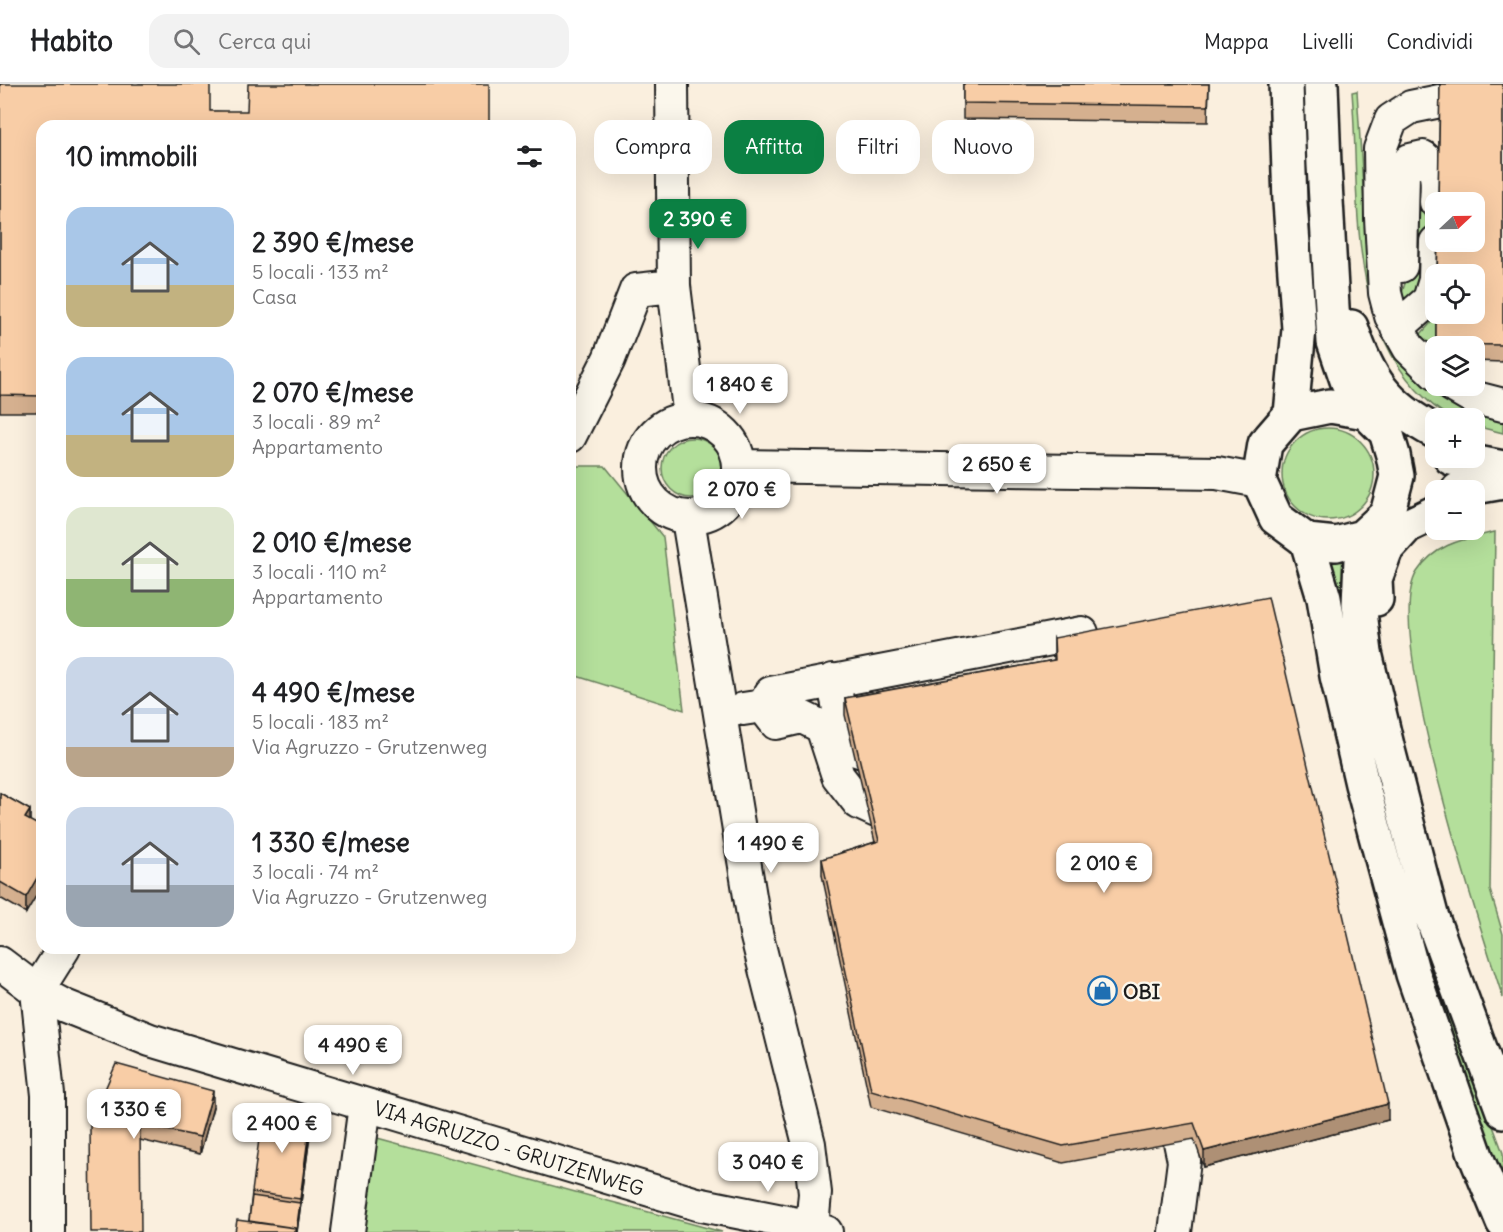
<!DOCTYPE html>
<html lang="it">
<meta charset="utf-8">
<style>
body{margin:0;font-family:Delius,sans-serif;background:#f2f2f2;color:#202124;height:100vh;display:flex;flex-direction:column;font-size:22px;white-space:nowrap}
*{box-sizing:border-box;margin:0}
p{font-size:20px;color:#757577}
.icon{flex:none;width:33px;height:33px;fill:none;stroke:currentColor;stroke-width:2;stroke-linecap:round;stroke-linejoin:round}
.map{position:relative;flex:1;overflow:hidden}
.side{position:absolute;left:36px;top:36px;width:540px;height:834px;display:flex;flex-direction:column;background:#fff;border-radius:18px;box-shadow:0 6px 24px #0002}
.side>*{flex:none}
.guide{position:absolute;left:594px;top:36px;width:570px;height:54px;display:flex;gap:12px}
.needle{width:39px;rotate:68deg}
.tools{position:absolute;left:1425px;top:108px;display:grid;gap:12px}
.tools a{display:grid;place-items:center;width:60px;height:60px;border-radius:12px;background:#fff;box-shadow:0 6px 24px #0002;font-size:30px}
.price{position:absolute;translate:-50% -51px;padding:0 14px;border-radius:12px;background:#fff;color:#222;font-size:20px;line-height:39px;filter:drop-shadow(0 2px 3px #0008)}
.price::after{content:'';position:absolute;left:50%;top:36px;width:18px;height:14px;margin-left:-9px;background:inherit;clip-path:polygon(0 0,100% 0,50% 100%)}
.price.selected{background:#0b8043;color:#fff}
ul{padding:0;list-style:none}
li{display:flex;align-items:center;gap:18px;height:150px;padding:0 30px}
li span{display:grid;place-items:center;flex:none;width:168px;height:120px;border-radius:18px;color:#555}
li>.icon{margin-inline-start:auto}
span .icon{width:72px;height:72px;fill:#fffc;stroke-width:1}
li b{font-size:26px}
h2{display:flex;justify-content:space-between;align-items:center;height:72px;padding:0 30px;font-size:26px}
.tag{padding:0 21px;border-radius:18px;background:#fff;box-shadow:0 6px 24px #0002;font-size:21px;line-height:54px}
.tag.selected{background:#0b8043;color:#fff}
header{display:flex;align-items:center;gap:36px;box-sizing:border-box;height:84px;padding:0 30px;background:#fff;border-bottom:2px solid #e0e0e0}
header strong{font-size:28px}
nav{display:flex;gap:33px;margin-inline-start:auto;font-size:21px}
.search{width:420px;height:54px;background:#f2f2f2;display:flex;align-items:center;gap:15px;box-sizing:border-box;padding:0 21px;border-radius:18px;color:#757577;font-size:22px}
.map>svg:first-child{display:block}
</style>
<header>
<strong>Habito</strong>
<div class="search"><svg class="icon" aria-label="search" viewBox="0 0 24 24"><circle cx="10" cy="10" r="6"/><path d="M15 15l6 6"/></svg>Cerca qui</div>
<nav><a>Mappa</a><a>Livelli</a><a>Condividi</a></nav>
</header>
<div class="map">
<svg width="1503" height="1148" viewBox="0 0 1503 1148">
<rect width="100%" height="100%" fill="#faefde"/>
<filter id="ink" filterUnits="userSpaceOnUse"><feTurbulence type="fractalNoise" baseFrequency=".0167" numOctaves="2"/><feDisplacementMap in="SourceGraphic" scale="12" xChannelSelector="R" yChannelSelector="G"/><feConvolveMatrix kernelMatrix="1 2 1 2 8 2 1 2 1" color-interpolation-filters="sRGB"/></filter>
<g filter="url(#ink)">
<!-- green -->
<path fill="#b4df9b" stroke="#687e5c" stroke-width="1.5" d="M1357 7 1366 152 1377 223 1419 294 1443 312 1487 333 1503 337V349L1475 342 1474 334C1469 334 1462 336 1456 334 1442 332 1426 315 1416 305 1346 228 1360 105 1352 8Z
M1433 89 1432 196 1406 224 1401 212 1409 187V90Z
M1437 232 1435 271 1419 252Z
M1282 390a46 46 0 1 1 92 0a46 46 0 1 1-92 0Z
M662 384a30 30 0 1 1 60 0a30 30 0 1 1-60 0Z
M570 382H605L663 453 684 626 570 590Z
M1495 448 1490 806 1503 850V914C1480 843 1381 544 1417 488 1435 459 1465 455 1495 448Z
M1349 471 1445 913 1503 1069V1092L1485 1049 1440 929 1369 671 1342 512 1326 472Z
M370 1052 722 1148H357Z"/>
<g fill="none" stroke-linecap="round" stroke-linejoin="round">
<defs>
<path id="minor" d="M672 0 674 202 690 334
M1401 182 1403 89 1410 76 1423 73C1440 86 1437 99 1436 118
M1397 244 1429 216 1435 196 1436 158
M1436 290 1409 264 1391 232 1385 209 1381 134 1380 65 1391 36 1411 23 1440 17
M1453 302 1472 313 1503 321
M641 384a49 49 0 1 1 98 0a49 49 0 1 1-98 0Z
M570 352 609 275 636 206 674 202
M740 382 1217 389 1259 397
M688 435 756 849 809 1060 815 1109 812 1143
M833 596 847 663 872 671 893 666
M763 622 776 639 802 633 822 643 838 692 859 719 885 731 909 726
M743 625 763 622 771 609 1082 549 1085 561
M0 879 37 907 65 922 150 956 697 1120 812 1143 826 1148
M48 1148V1011L37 907 64 864
M348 1148 365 1021
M1175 1148 1184 1077 1180 1058"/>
<path id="major" d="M1286 0 1290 118 1299 245 1291 330 1265 360 1259 397 1276 434 1307 457 1336 460 1362 453 1387 430 1397 392 1393 371 1386 348 1366 328 1347 296 1334 258 1324 81 1321 0
M1351 243C1368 295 1386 322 1436 348
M1291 330 1330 322 1366 328
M1451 374 1503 384
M1458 406 1503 398
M1362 453 1359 520 1365 569 1388 666 1431 831 1503 1027
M1307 457 1324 514 1337 592 1362 700 1413 890 1477 1075 1503 1138
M1376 515 1375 495 1386 465 1407 442 1436 428"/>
</defs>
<!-- minor casing -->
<use href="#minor" stroke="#1c1c1c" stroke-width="36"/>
<!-- major casing -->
<use href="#major" stroke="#1c1c1c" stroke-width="38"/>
<!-- minor -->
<use href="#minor" stroke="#fbf7ec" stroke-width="32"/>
<!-- major -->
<use href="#major" stroke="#fbf7ec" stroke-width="33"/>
</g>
<!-- wall -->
<path fill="#d5b08f" stroke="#1c1c1c" stroke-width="1.5" d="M0 0 210 27 489 42H42V328H0Z
M963 0H1209L1208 38 963 35Z
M1431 0H1503V278L1474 277V262H1436L1440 0Z
M1054 554 1388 1036 1204 1083 1194 1055 1063 1079 871 1023 822 791V775L875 758 845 631V614L1054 576Z
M0 709 30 726 26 829 0 814Z
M213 1023 200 1070 140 1056 90 1040Z
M311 1044 297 1148H235L249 1137 252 1108Z"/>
<!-- shaded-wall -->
<path fill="#ae9074" stroke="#1c1c1c" stroke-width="1.5" d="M30 726V742L25 734Z
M42 785V802L26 829V813Z
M213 1007V1023L200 1070V1053Z
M1388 1020V1036L1204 1083V1067Z
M311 1031V1044L297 1148H296Z"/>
<!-- building -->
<path fill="#f8cda6" stroke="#1c1c1c" stroke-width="1.5" d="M0 0H210V27H247L248 0H489V42H42V312L0 311Z
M963 0H1209L1208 22 963 19Z
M1440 0H1503V261L1436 260V230H1474V190H1437L1438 158H1474V118H1438Z
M1268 513 1388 1020 1204 1067 1194 1039 1063 1062 871 1006 822 775 879 757 845 614 1055 576 1054 554Z
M0 709 30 726 25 734 42 743V785L26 813 0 798Z
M116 980 213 1007 200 1053 140 1040 141 1148H91L90 1040Z
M263 1025 311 1031 300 1115 252 1108Z
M252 1112 300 1119 296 1148 295 1144 249 1137Z
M237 1136 295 1144V1148H235Z"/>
</g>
<!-- icons -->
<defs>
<symbol id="shop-ring" viewBox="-11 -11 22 22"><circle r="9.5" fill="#fbf7ec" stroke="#1f6fb2" stroke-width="1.5"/><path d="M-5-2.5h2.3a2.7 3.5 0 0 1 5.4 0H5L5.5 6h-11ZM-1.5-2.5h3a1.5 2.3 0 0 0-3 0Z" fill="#1f6fb2"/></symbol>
</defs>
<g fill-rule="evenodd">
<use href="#shop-ring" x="1086" y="890" width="33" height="33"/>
</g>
<g text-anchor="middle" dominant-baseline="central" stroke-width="4.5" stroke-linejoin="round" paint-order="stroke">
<!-- poi labels -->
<g font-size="20" font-weight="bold" fill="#1c1c1c" stroke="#fbf7ec" text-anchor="start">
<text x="1123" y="907">OBI</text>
</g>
<!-- street labels -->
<g font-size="20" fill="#1c1c1c" stroke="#fbf7ec">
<text transform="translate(509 1064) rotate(17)">VIA AGRUZZO - GRUTZENWEG</text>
</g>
</g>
</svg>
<div class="tools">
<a><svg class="needle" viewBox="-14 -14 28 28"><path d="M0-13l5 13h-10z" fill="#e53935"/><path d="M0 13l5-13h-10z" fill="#757577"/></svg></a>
<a><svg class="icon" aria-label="locate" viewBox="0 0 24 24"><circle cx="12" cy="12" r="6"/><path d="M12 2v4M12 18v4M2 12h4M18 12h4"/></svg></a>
<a><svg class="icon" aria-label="layers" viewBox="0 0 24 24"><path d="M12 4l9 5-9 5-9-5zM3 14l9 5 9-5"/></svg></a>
<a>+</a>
<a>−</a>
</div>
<b class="price selected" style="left:698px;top:166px">2 390 €</b>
<b class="price" style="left:740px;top:331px">1 840 €</b>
<b class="price" style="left:997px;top:411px">2 650 €</b>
<b class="price" style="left:742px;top:436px">2 070 €</b>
<b class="price" style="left:771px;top:790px">1 490 €</b>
<b class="price" style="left:1104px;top:810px">2 010 €</b>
<b class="price" style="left:353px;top:992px">4 490 €</b>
<b class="price" style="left:134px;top:1056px">1 330 €</b>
<b class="price" style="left:282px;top:1070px">2 400 €</b>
<b class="price" style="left:768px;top:1109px">3 040 €</b>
<div class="guide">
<a class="tag">Compra</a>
<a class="tag selected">Affitta</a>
<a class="tag">Filtri</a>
<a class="tag">Nuovo</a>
</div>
<section class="side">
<h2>10 immobili<svg class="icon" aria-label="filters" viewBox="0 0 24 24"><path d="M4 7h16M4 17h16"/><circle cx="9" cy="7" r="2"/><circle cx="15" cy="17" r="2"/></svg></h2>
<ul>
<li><span style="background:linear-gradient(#a9c7e8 65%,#c2b280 0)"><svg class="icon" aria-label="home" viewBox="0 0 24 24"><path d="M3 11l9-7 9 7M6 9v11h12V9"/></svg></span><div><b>2 390 €/mese</b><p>5 locali · 133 m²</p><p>Casa</p></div></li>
<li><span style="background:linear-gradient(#a9c7e8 65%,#c2b280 0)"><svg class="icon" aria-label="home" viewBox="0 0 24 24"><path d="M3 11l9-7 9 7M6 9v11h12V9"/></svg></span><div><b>2 070 €/mese</b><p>3 locali · 89 m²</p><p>Appartamento</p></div></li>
<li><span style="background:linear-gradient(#dfe7d0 60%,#8fb573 0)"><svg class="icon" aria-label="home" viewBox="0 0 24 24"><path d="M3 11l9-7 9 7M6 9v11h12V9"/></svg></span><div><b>2 010 €/mese</b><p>3 locali · 110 m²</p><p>Appartamento</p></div></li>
<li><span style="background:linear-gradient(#c9d6e8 75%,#b9a48a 0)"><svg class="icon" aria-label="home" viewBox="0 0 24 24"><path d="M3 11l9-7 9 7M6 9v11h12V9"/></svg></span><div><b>4 490 €/mese</b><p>5 locali · 183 m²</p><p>Via Agruzzo - Grutzenweg</p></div></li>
<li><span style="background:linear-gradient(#c9d6e8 65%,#9aa5b1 0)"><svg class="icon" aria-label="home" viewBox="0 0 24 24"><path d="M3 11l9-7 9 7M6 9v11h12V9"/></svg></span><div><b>1 330 €/mese</b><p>3 locali · 74 m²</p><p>Via Agruzzo - Grutzenweg</p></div></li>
</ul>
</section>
</div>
